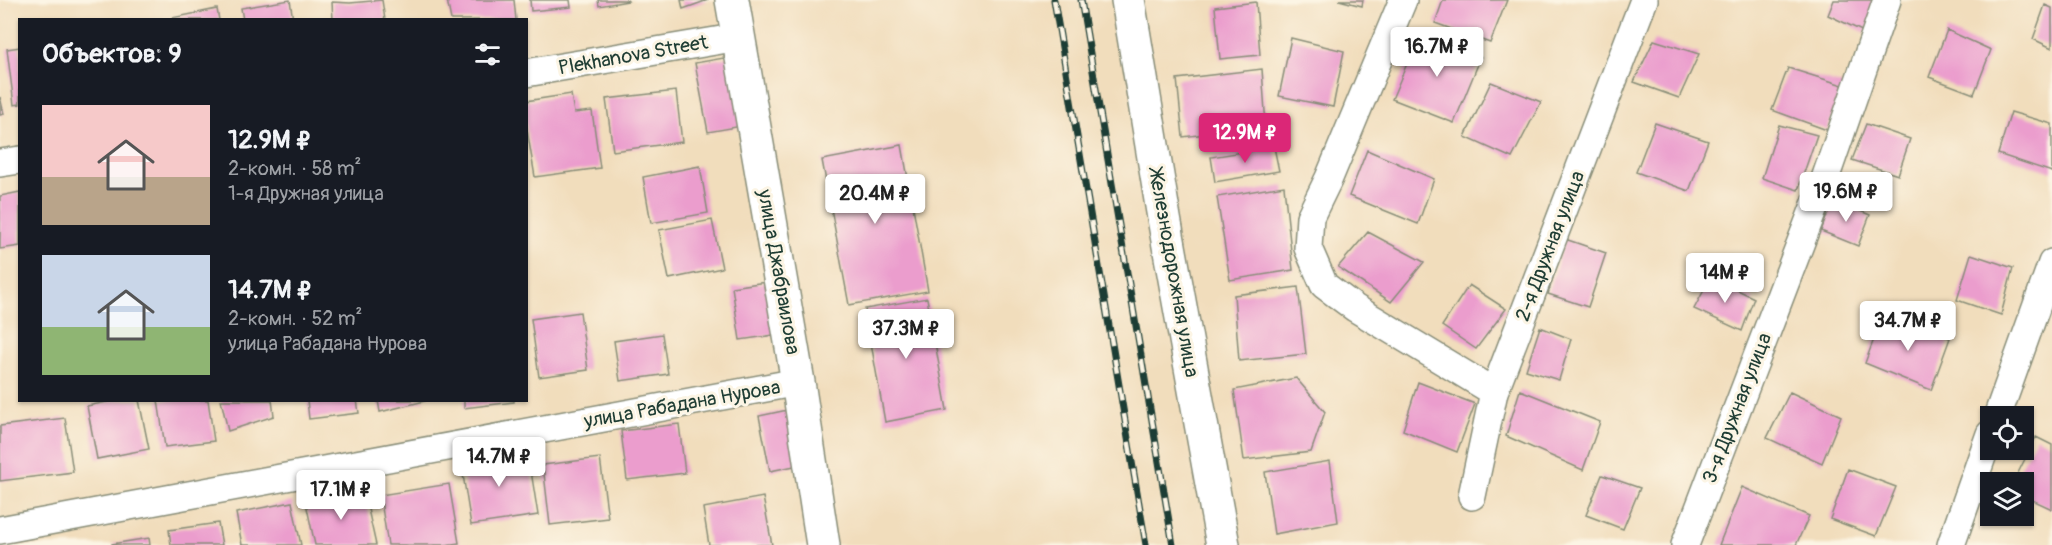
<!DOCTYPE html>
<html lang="ru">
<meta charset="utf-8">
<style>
body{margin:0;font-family:Pangolin,sans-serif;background:#20242c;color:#f1f3f6;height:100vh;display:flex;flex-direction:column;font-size:22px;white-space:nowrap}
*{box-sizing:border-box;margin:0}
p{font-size:20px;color:#9ea1a6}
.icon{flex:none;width:33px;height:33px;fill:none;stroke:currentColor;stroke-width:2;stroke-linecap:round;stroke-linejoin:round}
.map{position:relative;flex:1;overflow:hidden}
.panel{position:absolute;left:18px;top:18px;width:510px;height:384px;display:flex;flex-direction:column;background:#171b24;border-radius:0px;box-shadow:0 2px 4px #0004}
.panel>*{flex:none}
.controls{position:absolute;left:1980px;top:406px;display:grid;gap:12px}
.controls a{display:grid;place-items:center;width:54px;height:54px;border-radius:0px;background:#171b24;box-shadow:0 2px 4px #0004;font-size:30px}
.price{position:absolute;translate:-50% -51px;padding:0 14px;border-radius:6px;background:#fff;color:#222;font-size:20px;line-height:39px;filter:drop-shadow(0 2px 3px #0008)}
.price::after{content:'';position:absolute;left:50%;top:36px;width:18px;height:14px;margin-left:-9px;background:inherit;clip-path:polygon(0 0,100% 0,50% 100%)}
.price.on{background:#db2777;color:#fff}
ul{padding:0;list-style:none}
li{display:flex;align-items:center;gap:18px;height:150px;padding:0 24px}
li span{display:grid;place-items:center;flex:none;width:168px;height:120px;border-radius:0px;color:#555}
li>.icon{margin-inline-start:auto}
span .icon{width:72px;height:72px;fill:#fffc;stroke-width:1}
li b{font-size:26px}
h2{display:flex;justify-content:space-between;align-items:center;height:72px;padding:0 24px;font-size:26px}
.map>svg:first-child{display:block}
</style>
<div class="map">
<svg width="2052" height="545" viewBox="0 0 2052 545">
<rect width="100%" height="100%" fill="#fcf5e5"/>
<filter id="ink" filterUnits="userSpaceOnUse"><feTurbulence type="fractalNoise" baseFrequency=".0167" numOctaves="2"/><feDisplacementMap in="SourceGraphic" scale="12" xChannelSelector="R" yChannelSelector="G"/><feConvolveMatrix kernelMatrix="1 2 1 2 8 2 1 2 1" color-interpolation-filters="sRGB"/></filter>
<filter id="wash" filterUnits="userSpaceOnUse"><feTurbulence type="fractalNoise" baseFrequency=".008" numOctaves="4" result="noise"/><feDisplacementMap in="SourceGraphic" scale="24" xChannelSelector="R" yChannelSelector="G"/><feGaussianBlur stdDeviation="1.35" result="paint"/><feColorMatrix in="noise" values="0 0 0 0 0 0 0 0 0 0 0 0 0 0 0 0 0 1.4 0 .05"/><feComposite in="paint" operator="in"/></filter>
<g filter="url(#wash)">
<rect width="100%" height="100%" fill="#f1ddbc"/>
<g id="blocks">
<!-- building -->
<path fill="#eb9dcd" d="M290 0 293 20H243L241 8Z
M382 0 385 20H333L332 2 350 3Z
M447 0H514L516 20H451Z
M530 0H570L571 7 531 11Z
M598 0H627L628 1 599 6Z
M681 0H708L683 9Z
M1339 0H1363L1362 6Z
M1443 0H1507L1490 43 1435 23Z
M1834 0H1878L1866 33 1828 15Z
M1256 2 1260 55 1220 59 1215 7Z
M2045 5 2052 8V48L2033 39Z
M217 9 219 20H172V18Z
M1947 30 1991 50 1974 94 1929 77Z
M1420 33 1481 57 1454 123 1392 99Z
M1291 38 1344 51 1333 107 1279 96Z
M1654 40 1699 54 1679 98 1634 82Z
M20 47V104L14 105 7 49Z
M735 56 748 125 708 132 695 63Z
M1788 68 1846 86 1827 130 1772 110Z
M1262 69 1266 126 1183 137 1177 79Z
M1491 82 1541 102 1512 158 1465 137Z
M676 91 682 142 613 151 606 99Z
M571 94 574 113 592 111 600 168 535 177 526 124V101Z
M0 97 4 114 0 115Z
M2011 112 2052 124V172L1998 154Z
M1655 123 1708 141 1689 191 1636 172Z
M1866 124 1910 139 1898 175 1852 160Z
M1779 125 1817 135 1798 190 1762 178Z
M902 145 928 291 849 305 822 160Z
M1274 147 1279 171 1215 182 1211 157Z
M1367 150 1434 179 1418 224 1349 196Z
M700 166 708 213 651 223 643 177Z
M1284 186 1293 270 1230 280 1217 197Z
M20 192V246L0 249V196Z
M1833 200 1870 215 1858 246 1821 231Z
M712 220 722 268 669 279 659 230Z
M1368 232 1424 262 1391 302 1338 267Z
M1565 239 1606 253 1588 307 1548 294Z
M1971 254 2013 268 2001 315 1957 300Z
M1711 277 1754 298 1742 331 1694 309Z
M773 281 781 334 740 340 732 287Z
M1469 285 1506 309 1476 349 1442 326Z
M1298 287 1306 354 1239 361 1234 295Z
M927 298 947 410 885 422 865 309Z
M580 312 588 370 539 377 531 319Z
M1883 315 1950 338 1931 390 1865 363Z
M1540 327 1571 339 1559 380 1526 370Z
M662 334 668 374 620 381 614 341Z
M1296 378 1325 412 1311 452 1244 460 1234 390Z
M1418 382 1475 404 1457 452 1403 430Z
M1520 390 1600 422 1583 470 1506 436Z
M1790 392 1841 416 1822 463 1767 438Z
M116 400H139L149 449 97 459 87 406Z
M158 400H208L214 441 165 447Z
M221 400H272L274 416 228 431Z
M307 400H357L359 413 309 419Z
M378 400H425V401L380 412Z
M464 400H514V402L464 408Z
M797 408 809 463 770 471 759 416Z
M65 418 73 472 0 481V426Z
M679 424 685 473 627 480 621 431Z
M2036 437 2052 445V509L2024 496V483H2013Z
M528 452 538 515 471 525 461 462Z
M600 458 608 518 550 525 543 465Z
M1330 461 1338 522 1274 534 1265 472Z
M1848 469 1896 487 1876 536 1830 519Z
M1602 475 1640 488 1623 529 1586 515Z
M449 484 459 543 445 545H388L380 495Z
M1742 487 1809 516 1796 545H1719Z
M364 491 376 545H315L306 503Z
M763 497 772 545H709L703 508Z
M292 502 301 545H242L236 513Z
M218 523 222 545H171L169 530Z
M149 538 150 545H112V544Z"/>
</g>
</g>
<g filter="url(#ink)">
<use href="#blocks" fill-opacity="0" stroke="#888d78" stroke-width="1.5"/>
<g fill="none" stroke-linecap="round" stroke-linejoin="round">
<defs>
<path id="street" d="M1403 0 1329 178 1310 217 1308 248 1324 285 1355 308 1494 392
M526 73 739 37
M0 163 20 160
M1997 417 2052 263
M1472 496 1494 392 1644 0
M0 530 798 382
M1685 545 1825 179 1887 0
M1951 545 1990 434"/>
<path id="secondary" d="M732 0 798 382 823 545
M1128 0 1164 218 1223 545"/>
</defs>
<!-- street casing -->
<use href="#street" stroke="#888d78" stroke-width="30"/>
<!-- secondary casing -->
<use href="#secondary" stroke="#888d78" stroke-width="36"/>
<!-- street -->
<use href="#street" stroke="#fff" stroke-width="27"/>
<!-- secondary -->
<use href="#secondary" stroke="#fff" stroke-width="33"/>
<defs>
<path id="rail" d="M1054 0 1146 545
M1081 0 1173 545"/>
</defs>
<!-- rail casing -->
<use href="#rail" stroke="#1f3d34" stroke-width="7"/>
<!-- rail -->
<use href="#rail" stroke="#fcf5e5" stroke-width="4.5" stroke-dasharray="14" stroke-linecap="butt"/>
</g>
</g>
<g text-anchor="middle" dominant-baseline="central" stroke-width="6" stroke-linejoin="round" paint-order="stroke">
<!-- street labels -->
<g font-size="20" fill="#1f3d34" stroke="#fcf5e5">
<text transform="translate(633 55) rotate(-10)">Plekhanova Street</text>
<text transform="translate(1550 246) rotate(-69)">2-я Дружная улица</text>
<text transform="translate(779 272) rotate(80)">улица Джабраилова</text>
<text transform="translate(1174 273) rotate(80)">Железнодорожная улица</text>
<text transform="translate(682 404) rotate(-10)">улица Рабадана Нурова</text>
<text transform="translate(1737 408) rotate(-69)">3-я Дружная улица</text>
</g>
</g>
</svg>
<div class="controls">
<a><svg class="icon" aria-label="locate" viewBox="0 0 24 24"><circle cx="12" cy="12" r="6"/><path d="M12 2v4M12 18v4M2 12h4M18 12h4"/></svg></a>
<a><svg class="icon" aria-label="layers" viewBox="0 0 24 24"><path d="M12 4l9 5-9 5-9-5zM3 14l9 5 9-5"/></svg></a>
</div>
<b class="price" style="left:1437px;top:78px">16.7M ₽</b>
<b class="price on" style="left:1245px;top:164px">12.9M ₽</b>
<b class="price" style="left:1846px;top:223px">19.6M ₽</b>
<b class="price" style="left:875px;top:225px">20.4M ₽</b>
<b class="price" style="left:1725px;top:304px">14M ₽</b>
<b class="price" style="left:1908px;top:352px">34.7M ₽</b>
<b class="price" style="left:906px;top:360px">37.3M ₽</b>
<b class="price" style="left:499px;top:488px">14.7M ₽</b>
<b class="price" style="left:341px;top:521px">17.1M ₽</b>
<section class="panel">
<h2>Объектов: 9<svg class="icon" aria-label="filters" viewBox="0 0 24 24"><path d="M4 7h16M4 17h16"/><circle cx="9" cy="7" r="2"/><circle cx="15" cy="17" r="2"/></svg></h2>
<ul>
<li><span style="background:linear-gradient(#f6c9c9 60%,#b9a48a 0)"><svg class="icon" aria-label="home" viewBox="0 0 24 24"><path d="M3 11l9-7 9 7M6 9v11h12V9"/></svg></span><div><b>12.9M ₽</b><p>2-комн. · 58 m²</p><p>1-я Дружная улица</p></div></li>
<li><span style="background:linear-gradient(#c9d6e8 60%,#8fb573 0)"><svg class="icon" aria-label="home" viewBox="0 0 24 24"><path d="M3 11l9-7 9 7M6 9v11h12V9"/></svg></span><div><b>14.7M ₽</b><p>2-комн. · 52 m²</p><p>улица Рабадана Нурова</p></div></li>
</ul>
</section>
</div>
